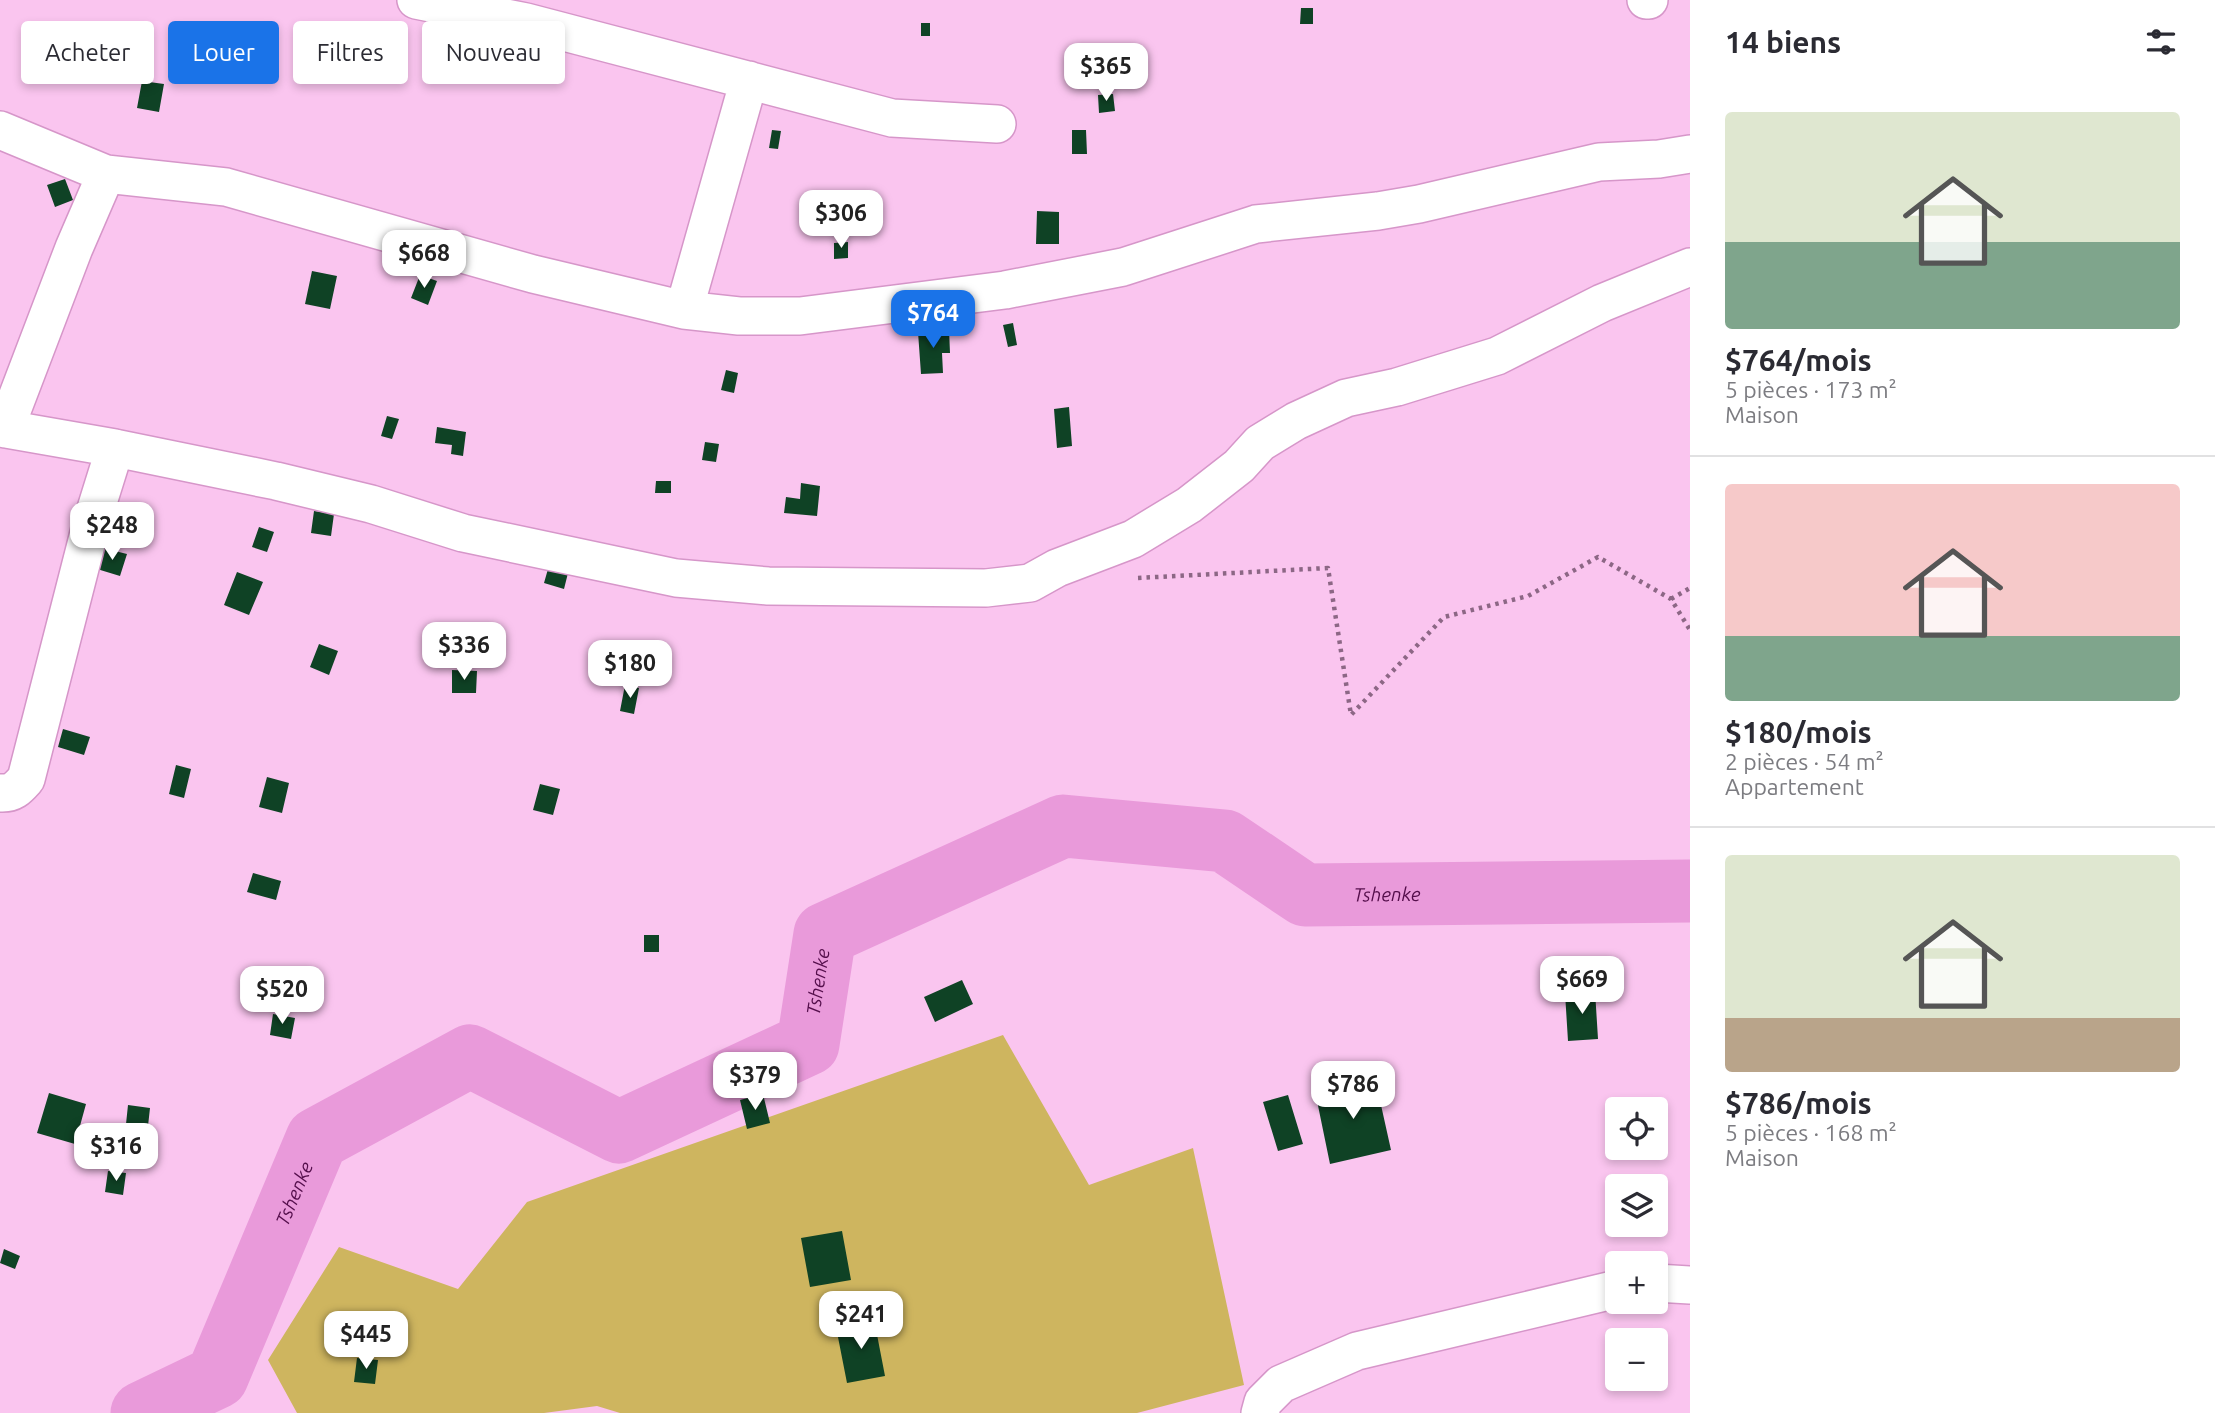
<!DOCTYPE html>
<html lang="fr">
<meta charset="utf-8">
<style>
body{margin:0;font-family:Ubuntu,sans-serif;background:#f2f2f3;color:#2b2b33;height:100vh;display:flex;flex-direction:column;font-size:26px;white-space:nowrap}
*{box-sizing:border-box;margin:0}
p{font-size:23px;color:#7c7c81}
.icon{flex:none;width:38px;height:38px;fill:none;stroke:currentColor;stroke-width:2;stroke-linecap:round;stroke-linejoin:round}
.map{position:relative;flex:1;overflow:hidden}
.sheet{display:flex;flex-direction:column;background:#fff;width:525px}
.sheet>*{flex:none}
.top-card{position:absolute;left:21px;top:21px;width:665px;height:63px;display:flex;gap:14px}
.buttons{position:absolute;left:1605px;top:1097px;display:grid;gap:14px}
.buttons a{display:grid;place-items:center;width:63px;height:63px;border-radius:7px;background:#fff;box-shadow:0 4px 10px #0003;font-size:35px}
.price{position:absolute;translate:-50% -60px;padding:0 16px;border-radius:14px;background:#fff;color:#222;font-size:23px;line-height:46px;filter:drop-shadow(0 2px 4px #0008)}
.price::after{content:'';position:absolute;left:50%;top:42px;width:21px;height:16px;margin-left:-10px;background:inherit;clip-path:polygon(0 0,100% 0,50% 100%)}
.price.current{background:#1a73e8;color:#fff}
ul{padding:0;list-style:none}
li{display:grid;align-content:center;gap:14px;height:371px;padding:0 35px}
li+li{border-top:2px solid #e1e1e2}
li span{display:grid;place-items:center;height:217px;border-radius:7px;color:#555}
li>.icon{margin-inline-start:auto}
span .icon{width:126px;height:126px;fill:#fffc;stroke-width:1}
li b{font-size:30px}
h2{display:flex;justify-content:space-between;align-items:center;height:84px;padding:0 35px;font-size:30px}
.tag{padding:0 24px;border-radius:7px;background:#fff;box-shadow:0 4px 10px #0003;font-size:24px;line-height:63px}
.tag.current{background:#1a73e8;color:#fff}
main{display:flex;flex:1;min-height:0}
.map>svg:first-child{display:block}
</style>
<main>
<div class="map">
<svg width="1690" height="1413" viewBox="0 0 1690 1413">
<rect width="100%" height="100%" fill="#fac5ef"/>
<!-- green -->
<path fill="#ceb55f" d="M1003 1035 1089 1185 1193 1148 1244 1385 1137 1413H620L597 1406 544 1413H297L268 1360 339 1247 458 1289 527 1202Z"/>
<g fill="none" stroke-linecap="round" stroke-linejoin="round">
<!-- river -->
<path stroke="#e99ada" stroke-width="63" id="s1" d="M142 1413 217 1377 317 1139 470 1056 619 1132 808 1044 825 934 1063 826 1225 841 1305 895 1690 891"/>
</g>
<!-- building -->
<path fill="#0f4225" d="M1301 8H1313V24H1300Z
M921 23H930V36H921Z
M142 81 164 84 159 112 137 108Z
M1113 94 1115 111 1099 113 1098 95Z
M772 130 781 131 778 149 769 148Z
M1072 130H1086L1087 154H1072Z
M65 179 73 200 55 207 47 185Z
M1037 211 1059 212V244H1036Z
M848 242V258L834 259V243Z
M312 271 337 276 330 309 305 304Z
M420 275 437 281 428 305 411 298Z
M1013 323 1017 345 1008 347 1003 325Z
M949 329 950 353H942L943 373 921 374 918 332Z
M726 370 738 373 734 393 721 390Z
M1069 407 1072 446 1057 448 1054 409Z
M387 416 399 419 392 439 381 436Z
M437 427 466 432 463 456 451 454 452 445 435 443Z
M705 442 719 444 716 462 702 460Z
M656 481H671V493H655Z
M801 483 820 486 817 516 784 513 786 497 800 499Z
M314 511 334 514 331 536 311 533Z
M259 527 274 532 267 552 252 547Z
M103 548 127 554 120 576 97 569Z
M548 569 568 573 564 589 544 583Z
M237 572 263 582 249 615 224 605Z
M319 644 338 651 329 675 310 667Z
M452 670 477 671 476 693H452Z
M625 685 639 688 634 714 620 711Z
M63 729 90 737 84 755 58 747Z
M176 765 191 769 184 798 169 794Z
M267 777 289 783 282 813 259 807Z
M540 784 560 789 553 815 533 810Z
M253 873 281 881 276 900 247 892Z
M644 935H659V952H644Z
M962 980 973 1004 935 1022 924 997Z
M1595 991 1598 1039 1568 1041 1565 993Z
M273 1014 295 1018 291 1039 270 1035Z
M1375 1078 1391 1150 1330 1164 1315 1091Z
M49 1093 86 1104 75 1144 37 1133Z
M763 1094 770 1123 747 1129 740 1100Z
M1288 1095 1303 1144 1278 1151 1263 1102Z
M128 1105 150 1108 148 1126 126 1124Z
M108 1171 126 1173 123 1195 105 1192Z
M842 1231 851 1280 810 1287 801 1238Z
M4 1249 20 1256 15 1269 0 1263Z
M874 1319 885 1376 847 1383 836 1327Z
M357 1358 378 1360 375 1384 354 1382Z"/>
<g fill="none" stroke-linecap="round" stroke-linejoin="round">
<defs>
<path id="minor" d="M416 0 526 22 892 118 997 124
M1646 0H1649
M0 130 106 174 226 187 533 274 684 310 739 316H800L1005 290 1123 267 1256 224 1378 211 1419 204 1599 162 1659 159 1690 154
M684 310 749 80
M0 428 115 448 276 481 371 504 463 533 676 578 768 586 986 588 1030 583 1057 568 1133 539 1189 505 1239 466 1260 443 1296 421 1346 398 1397 387 1497 356 1602 303 1690 267
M5 429 74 248 106 174
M0 793C13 794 18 788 26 779L91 525 115 448
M1656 1283 1690 1285
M1260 1413 1263 1402 1281 1384 1357 1351 1617 1289"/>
</defs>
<!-- minor casing -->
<use href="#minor" stroke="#d696c9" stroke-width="40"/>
<!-- path -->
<path stroke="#8c6785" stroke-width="4.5" stroke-dasharray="3.5 5" stroke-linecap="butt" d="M1138 578 1328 568 1351 715 1444 617 1528 596 1598 557 1671 599 1690 630
M1671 599 1690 588"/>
<!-- minor -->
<use href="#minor" stroke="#fff" stroke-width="37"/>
</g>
<g text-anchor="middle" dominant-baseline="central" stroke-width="7" stroke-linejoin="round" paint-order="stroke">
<!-- water labels -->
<g font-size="19" font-style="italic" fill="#540e4b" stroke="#fef7fc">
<text stroke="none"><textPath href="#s1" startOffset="1605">Tshenke</textPath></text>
<text stroke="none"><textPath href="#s1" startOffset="954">Tshenke</textPath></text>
<text stroke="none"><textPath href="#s1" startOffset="282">Tshenke</textPath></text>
</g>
</g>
</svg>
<div class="buttons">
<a><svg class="icon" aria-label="locate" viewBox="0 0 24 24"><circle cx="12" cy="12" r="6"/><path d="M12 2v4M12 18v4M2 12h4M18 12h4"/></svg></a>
<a><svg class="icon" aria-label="layers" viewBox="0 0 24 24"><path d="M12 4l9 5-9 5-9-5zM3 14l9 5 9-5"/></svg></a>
<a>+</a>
<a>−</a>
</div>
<b class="price" style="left:1106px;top:103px">$365</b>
<b class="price" style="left:841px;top:250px">$306</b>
<b class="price" style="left:424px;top:290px">$668</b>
<b class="price current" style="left:933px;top:350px">$764</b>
<b class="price" style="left:112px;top:562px">$248</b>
<b class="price" style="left:464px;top:682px">$336</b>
<b class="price" style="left:630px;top:700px">$180</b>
<b class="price" style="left:1582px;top:1016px">$669</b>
<b class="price" style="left:282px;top:1026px">$520</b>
<b class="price" style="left:755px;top:1112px">$379</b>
<b class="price" style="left:1353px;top:1121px">$786</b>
<b class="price" style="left:116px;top:1183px">$316</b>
<b class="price" style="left:861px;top:1351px">$241</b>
<b class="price" style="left:366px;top:1371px">$445</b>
<div class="top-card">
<a class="tag">Acheter</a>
<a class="tag current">Louer</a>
<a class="tag">Filtres</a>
<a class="tag">Nouveau</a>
</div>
</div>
<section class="sheet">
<h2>14 biens<svg class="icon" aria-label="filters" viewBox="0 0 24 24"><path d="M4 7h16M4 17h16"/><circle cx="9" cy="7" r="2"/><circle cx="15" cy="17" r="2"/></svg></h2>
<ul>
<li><span style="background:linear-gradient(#dfe7d0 60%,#7fa58c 0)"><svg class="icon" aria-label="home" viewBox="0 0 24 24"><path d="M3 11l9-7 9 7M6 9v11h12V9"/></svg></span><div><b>$764/mois</b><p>5 pièces · 173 m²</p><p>Maison</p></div></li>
<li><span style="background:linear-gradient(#f6c9c9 70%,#7fa58c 0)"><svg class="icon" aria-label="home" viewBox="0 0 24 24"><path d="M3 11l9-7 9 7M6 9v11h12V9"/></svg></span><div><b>$180/mois</b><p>2 pièces · 54 m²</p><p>Appartement</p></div></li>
<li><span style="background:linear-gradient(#dfe7d0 75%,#b9a48a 0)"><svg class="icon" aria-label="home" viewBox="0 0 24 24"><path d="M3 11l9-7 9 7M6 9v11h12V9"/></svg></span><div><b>$786/mois</b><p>5 pièces · 168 m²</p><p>Maison</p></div></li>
</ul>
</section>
</main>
